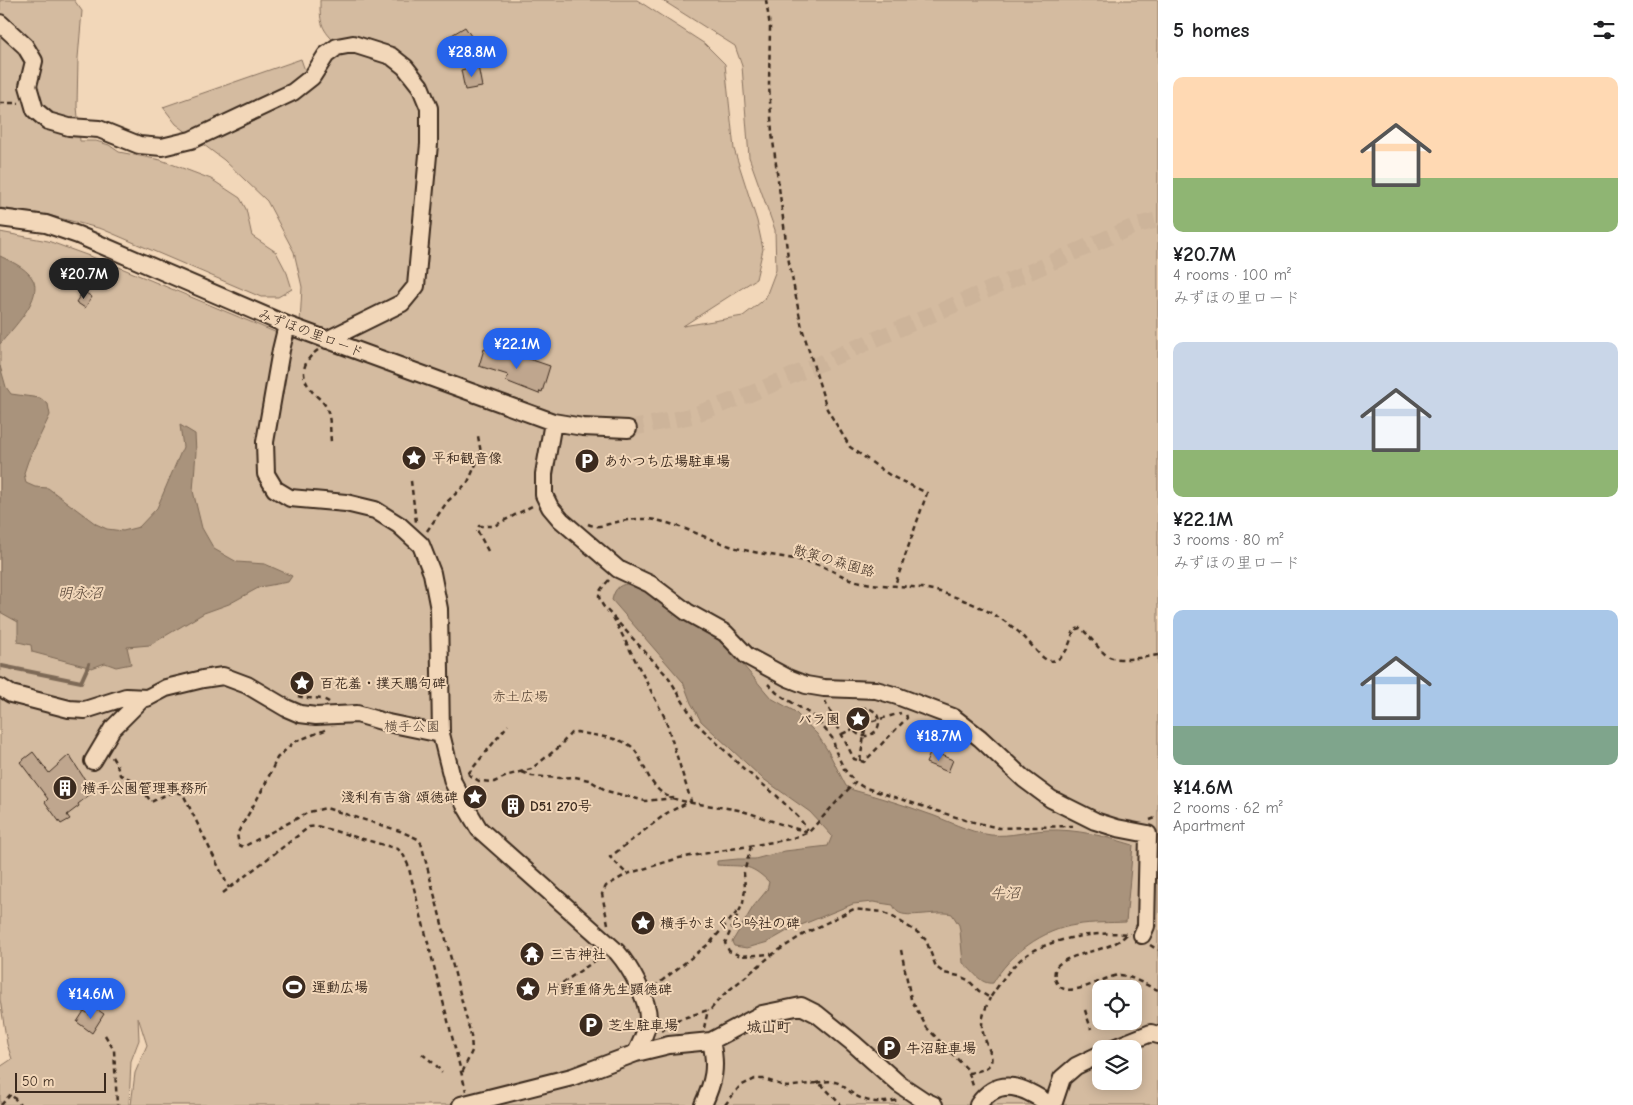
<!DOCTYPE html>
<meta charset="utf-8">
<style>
body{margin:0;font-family:"Comic Neue","Klee One",sans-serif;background:#f2f2f2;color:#202124;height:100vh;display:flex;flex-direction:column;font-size:19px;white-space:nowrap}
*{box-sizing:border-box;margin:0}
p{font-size:16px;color:#757577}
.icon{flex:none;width:28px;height:28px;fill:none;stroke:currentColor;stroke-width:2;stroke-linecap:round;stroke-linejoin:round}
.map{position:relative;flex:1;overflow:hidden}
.sheet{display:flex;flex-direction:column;background:#fff;width:475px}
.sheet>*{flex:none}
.tools{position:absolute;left:1092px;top:980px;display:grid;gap:10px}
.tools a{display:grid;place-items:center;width:50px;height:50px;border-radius:10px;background:#fff;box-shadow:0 2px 12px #0003;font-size:25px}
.scale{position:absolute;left:15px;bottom:12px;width:91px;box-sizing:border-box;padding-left:5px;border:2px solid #3b2a1e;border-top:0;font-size:14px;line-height:18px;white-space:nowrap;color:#3b2a1e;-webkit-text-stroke:4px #f2d7b9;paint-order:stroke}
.price{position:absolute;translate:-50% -42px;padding:0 11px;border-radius:18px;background:#2563eb;color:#fff;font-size:16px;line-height:32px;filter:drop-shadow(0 1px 2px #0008)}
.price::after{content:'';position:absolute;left:50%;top:30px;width:15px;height:11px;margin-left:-8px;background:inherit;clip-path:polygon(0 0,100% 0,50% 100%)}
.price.active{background:#222;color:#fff}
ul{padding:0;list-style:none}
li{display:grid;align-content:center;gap:10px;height:265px;padding:0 15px}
li span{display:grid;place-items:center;height:155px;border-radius:10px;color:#555}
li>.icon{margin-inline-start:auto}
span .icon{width:90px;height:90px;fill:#fffc;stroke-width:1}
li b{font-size:21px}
h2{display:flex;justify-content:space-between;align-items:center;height:60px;padding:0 15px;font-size:21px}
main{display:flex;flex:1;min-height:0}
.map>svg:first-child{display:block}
</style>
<main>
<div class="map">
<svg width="1158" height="1105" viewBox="0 0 1158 1105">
<rect width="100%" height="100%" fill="#f2d7b9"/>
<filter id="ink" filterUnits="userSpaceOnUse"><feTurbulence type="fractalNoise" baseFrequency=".02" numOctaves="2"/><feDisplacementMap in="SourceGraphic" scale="10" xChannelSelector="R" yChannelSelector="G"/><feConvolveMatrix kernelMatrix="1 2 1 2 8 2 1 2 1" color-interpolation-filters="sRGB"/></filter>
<g filter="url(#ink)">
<!-- green -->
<path fill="#d4bba0" stroke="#88725f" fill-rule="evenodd" d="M0 0H74L82 11 78 58 77 106 80 141H96L109 145 119 152 161 160 211 179 240 198 246 209 252 236 276 252 287 273 292 289 278 297H261L102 229 48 215 0 208Z
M320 0H637L705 44 725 64 734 149 757 221 763 249 756 279 683 326 743 316 765 299 776 270 775 230 749 157 742 66 735 46 662 0H1158V1105H131L135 1073 147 1045 138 1017 139 1040 131 1061 129 1105H0V1067L12 1059 7 1044 0 999V232L48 241 114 265 294 340 300 323 302 287 294 252 267 201 224 160 176 124 163 107 301 59 310 85 337 50 377 54 434 101 409 62 335 42C320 28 320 20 320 0ZM1101 989H1134V1021H1101ZM1101 1049H1134V1081H1101Z"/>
<!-- water -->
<path fill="#a9937c" stroke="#7d6956" d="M0 256C10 261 25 267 32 278 45 297 12 329 0 344Z
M0 366 6 387 11 394 40 398 48 404 50 415 28 461 24 473 26 483 35 487 48 488 96 524 107 529 123 531 139 527 157 508 183 447 180 425 195 434 196 452 193 491 202 528 214 549 237 562 265 564 292 576 288 582 260 587 229 604 204 613 150 645 127 647 131 664 116 667 105 663 92 668 32 652 31 645 18 642V622L0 612Z
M633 583 650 592 710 632 737 658 771 698 794 711 817 734 828 751 846 786 853 790C878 797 902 804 926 813 948 820 967 832 991 835 1011 837 1027 831 1047 830 1077 829 1104 836 1133 845L1126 922C1110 923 1092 922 1076 925 1042 930 1010 954 993 983 980 985 973 970 963 963L960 931 959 925 952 914C938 910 907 919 898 912 896 911 894 907 893 905L873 902 853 904 789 930 768 942 747 948 734 946 732 942 753 907 767 890 769 882C749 862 742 867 717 865V861L738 859H755L785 851 828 846 832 836 810 812 762 778 701 721 691 703 683 682 612 600C615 587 620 584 633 583Z"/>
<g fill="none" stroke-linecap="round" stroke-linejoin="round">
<!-- stream -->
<path stroke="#7d6956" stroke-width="4" d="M2 666 81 682 89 664"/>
</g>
<!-- building -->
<path fill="#bfa68e" stroke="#3b2a1e" d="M465 27 471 36 451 49 445 39Z
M478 66 482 87 465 90 461 70Z
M83 291 92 297 85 308 76 302Z
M484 349 514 358 515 354 550 366 542 392 540 391 539 394 506 381 508 375 479 366Z
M931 751 953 760 948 772 926 763Z
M33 752 49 773 69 755 93 792 78 804 79 806 67 815 70 819 61 824 45 802 48 799 20 762Z
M95 1008 104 1014 92 1033 77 1022 84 1011 90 1015Z"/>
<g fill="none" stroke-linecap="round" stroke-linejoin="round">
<!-- minor-tunnel -->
<path stroke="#cdb49a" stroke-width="16" stroke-dasharray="16 8" stroke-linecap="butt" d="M628 429 691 416 750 394 1137 225 1158 220"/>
<defs>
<path id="minor" d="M0 23 25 46 34 61 28 86 35 110 48 121 69 127 99 129 139 145 162 147 191 140 293 92 312 77 326 55 337 47 353 44 391 56 405 67 420 86 429 108V144L416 286 402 303 327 340
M0 218 46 224 78 235 287 325 553 422 583 427 628 429
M287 325 281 350 265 442 266 474 275 489 290 498 346 503 375 510 399 525 421 545 432 573 439 609 441 734 453 782 466 807 479 829 617 952C630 967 649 1000 648 1020 647 1032 641 1042 636 1053
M553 422 544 474V495L550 507 561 520 618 569 650 584 687 612 725 633 747 656 788 678 806 685 824 688 876 690 897 696 953 717 980 738 1024 779 1051 799 1095 821 1117 828 1148 834 1146 926 1142 935
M0 687 11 694 69 709 85 710 126 697 147 698 166 688 203 679 223 676 247 685 286 708 300 714 316 716 357 714 388 723 441 734
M93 761 112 729 143 698
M1111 1049 1151 1033 1158 1035
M461 1105 572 1077 636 1053 669 1045 711 1041 762 1014 801 1006 817 1014 853 1043 899 1084 923 1100 934 1105
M703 1105C714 1081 717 1067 711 1041
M978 1105C999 1074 1026 1088 1050 1105
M1053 1105 1062 1078 1076 1066 1101 1054"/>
</defs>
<!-- minor casing -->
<use href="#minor" stroke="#3b2a1e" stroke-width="20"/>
<!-- path -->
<path stroke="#3b2a1e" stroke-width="2.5" stroke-dasharray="5 4" stroke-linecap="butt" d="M766 0 770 27 769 85 772 133 788 257 802 328 827 409 850 447 891 476 927 493 895 585
M0 103H19
M318 350C303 361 299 374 311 390 315 396 323 400 326 407 331 416 330 432 331 442
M411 481 416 522
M588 524C599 529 606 524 617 522 630 519 642 518 655 520 681 525 705 538 730 546 758 555 788 556 816 564 828 568 839 575 850 579 879 589 911 583 940 592 970 601 1001 615 1023 636 1029 641 1043 662 1051 661 1066 660 1070 642 1074 630L1080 628 1084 631C1091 638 1098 648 1106 655 1115 663 1146 657 1158 655
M427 531 447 502 468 482 481 453 478 436
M488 551 477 530 479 526H494L534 505
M609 580C599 591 595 594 604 607L669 678 695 722 744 769 777 796 799 818 808 830
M613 617 665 718 691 801 667 813 610 857 627 874
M768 684 777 693 815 717 833 739 836 752 844 769 855 782
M298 696C308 700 320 696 329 702
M825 701 854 759 864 762 907 718 906 714
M851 722a14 14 0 1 1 28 0a14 14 0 1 1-28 0Z
M325 730 294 742 277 758 264 787 237 834 239 845 243 847 309 812 326 808 400 831 418 839 421 843 471 1036 472 1051 462 1073
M842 734 866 723V708
M112 757 117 765 120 775C138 781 141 787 151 802 162 797 171 790 183 794L229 888
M860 761 866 723 901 713
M522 772 532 776 544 777 559 778 575 777 589 780 607 791 645 801 674 798
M468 774 479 781 494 782 509 775 531 769 558 748 571 733 577 732C590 735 623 738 632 747 643 758 646 780 661 792 676 805 721 805 742 811 764 817 784 827 807 831
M468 774 508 725
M1150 820 1158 817
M751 846 744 873 745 889 743 903 725 943 729 951 741 956 771 954
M223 893 309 827 317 826 398 849 404 856 408 865 466 1091
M608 924 602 894 606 886 627 874 679 858 790 839 809 832 855 782 863 787 965 820 999 828 1073 826
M1126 935C1124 937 1121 940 1117 942 1103 951 1068 954 1057 966 1054 970 1054 977 1056 981 1065 1003 1102 977 1119 975 1129 975 1148 986 1158 990
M1150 945 1158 950
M901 950 911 999 927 1028 968 1070 974 1089
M654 987 710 943 737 912
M555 988 602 956
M1085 1010 1091 1029
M704 1028 708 1010
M662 1031 674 1021 711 1009 722 996 773 954 804 934 854 909 882 912 893 917 917 932 926 940 936 967 944 973 959 976 968 980 979 991 990 998C1000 983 1010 967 1025 956 1050 938 1099 931 1130 934
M105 1035 114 1050 117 1105
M422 1054 436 1065 442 1073
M1134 1067H1138
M968 1073C1010 1067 983 1049 982 1026 982 1016 986 1007 990 998
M816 1083C845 1076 841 1091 863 1099 875 1104 887 1102 899 1100
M1 1105 11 1094 20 1105
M725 1105 740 1086 755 1079H764L787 1087 816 1083 823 1086 841 1105"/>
<!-- minor -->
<use href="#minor" stroke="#f2d7b9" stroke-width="16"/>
</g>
</g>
<!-- icons -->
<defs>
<symbol id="sight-disc" viewBox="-11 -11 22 22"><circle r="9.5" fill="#3b2a1e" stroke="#f2d7b9"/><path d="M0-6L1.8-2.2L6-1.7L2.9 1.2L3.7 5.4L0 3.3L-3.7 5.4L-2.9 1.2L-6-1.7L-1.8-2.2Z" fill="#fff"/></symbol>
<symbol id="parking-disc" viewBox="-11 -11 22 22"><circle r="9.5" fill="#3b2a1e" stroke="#f2d7b9"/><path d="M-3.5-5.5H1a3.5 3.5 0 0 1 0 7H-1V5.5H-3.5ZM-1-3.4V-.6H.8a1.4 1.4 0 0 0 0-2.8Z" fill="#fff"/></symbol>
<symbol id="building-disc" viewBox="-11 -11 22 22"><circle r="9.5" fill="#3b2a1e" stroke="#f2d7b9"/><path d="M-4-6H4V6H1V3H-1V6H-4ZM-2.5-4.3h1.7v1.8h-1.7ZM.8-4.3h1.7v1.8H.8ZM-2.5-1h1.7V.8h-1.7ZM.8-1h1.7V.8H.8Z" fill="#fff"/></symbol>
<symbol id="temple-disc" viewBox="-11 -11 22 22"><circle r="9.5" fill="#3b2a1e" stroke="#f2d7b9"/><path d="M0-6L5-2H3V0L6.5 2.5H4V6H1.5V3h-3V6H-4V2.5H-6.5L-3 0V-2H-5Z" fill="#fff"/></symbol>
<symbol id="stadium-disc" viewBox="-11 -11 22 22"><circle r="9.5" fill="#3b2a1e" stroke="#f2d7b9"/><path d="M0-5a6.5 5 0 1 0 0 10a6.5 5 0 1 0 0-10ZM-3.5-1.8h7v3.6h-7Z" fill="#fff"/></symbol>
</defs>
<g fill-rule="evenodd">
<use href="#sight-disc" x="400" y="444" width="28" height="28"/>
<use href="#parking-disc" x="573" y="447" width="28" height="28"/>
<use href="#sight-disc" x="288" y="669" width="28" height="28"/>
<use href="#sight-disc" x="844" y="705" width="28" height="28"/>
<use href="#building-disc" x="51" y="774" width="28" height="28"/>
<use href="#sight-disc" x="461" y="783" width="28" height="28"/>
<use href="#building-disc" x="499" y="792" width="28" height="28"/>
<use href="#sight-disc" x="629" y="909" width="28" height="28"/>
<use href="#temple-disc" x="518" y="940" width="28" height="28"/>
<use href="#stadium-disc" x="280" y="973" width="28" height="28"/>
<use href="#sight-disc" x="514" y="975" width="28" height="28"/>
<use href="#parking-disc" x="577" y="1011" width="28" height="28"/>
<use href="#parking-disc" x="875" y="1034" width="28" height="28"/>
</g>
<g text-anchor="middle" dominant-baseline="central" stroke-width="4" stroke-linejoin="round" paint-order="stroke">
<!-- street labels -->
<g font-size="14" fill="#3b2a1e" stroke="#f2d7b9">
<text transform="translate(311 333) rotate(21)">みずほの里ロード</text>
<text transform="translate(834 561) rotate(16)">散策の森園路</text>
</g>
<!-- poi labels -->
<g font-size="14" font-weight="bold" fill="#3b2a1e" stroke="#f2d7b9" text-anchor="start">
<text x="432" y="458">平和観音像</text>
<text x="604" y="461">あかつち広場駐車場</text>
<text x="320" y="683">百花羞・撲天鵬句碑</text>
<text x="840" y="719" text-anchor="end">バラ園</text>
<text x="82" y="788">横手公園管理事務所</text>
<text x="458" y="797" text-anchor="end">淺利有吉翁 頌徳碑</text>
<text x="530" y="806">D51 270号</text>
<text x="660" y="923">横手かまくら吟社の碑</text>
<text x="550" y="954">三吉神社</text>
<text x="312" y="987">運動広場</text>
<text x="546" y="989">片野重脩先生顕徳碑</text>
<text x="608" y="1025">芝生駐車場</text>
<text x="906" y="1048">牛沼駐車場</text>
</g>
<!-- park labels -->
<g font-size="14" fill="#524032" stroke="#f2d7b9">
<text x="520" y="696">赤土広場</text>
<text x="412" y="726">横手公園</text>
</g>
<!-- water labels -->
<g font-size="15" font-style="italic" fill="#564436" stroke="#f2d7b9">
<text x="80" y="593">明永沼</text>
<text x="1005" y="893">牛沼</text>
</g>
<!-- neighbourhood labels -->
<g font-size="15" font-weight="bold" fill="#3b2a1e" stroke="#f2d7b9">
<text x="769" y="1027">城山町</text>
</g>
</g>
</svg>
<div class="tools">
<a><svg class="icon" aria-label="locate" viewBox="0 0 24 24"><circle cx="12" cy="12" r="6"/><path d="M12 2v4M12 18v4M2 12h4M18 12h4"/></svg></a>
<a><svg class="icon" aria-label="layers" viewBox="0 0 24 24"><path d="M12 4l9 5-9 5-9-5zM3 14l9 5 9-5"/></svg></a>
</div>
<div class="scale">50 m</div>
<b class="price" style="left:472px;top:78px">¥28.8M</b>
<b class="price active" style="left:84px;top:300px">¥20.7M</b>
<b class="price" style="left:517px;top:370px">¥22.1M</b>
<b class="price" style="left:939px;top:762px">¥18.7M</b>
<b class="price" style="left:91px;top:1020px">¥14.6M</b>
</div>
<section class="sheet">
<h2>5 homes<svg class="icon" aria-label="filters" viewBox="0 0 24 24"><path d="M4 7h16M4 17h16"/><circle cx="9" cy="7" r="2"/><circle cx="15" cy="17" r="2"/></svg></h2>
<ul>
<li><span style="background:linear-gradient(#ffd9b3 65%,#8fb573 0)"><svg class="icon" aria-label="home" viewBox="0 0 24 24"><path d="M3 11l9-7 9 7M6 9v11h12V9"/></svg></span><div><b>¥20.7M</b><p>4 rooms · 100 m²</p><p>みずほの里ロード</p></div></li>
<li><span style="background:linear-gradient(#c9d6e8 70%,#8fb573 0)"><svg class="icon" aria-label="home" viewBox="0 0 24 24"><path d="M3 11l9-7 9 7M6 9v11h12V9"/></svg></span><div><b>¥22.1M</b><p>3 rooms · 80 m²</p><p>みずほの里ロード</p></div></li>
<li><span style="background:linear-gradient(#a9c7e8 75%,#7fa58c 0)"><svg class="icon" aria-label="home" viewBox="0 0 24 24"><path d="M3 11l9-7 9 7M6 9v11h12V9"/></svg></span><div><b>¥14.6M</b><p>2 rooms · 62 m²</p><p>Apartment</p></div></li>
</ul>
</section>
</main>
